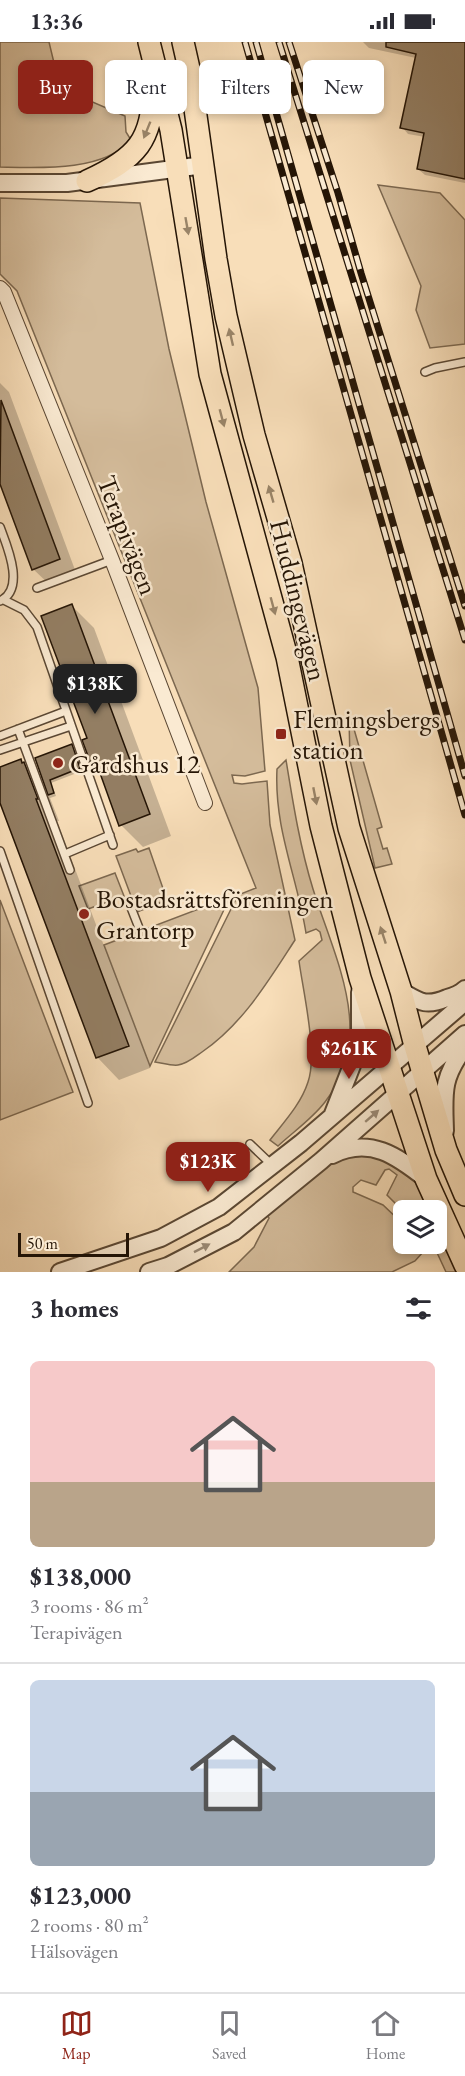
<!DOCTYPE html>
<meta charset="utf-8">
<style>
body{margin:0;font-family:"EB Garamond",serif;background:#f7f7f7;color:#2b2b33;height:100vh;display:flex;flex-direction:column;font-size:22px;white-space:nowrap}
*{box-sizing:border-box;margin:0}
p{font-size:20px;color:#7c7c81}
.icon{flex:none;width:33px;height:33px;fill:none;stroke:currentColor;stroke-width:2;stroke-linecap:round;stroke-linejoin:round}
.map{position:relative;height:1230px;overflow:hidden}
.drawer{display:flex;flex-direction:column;background:#fff;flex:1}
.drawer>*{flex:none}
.banner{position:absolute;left:18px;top:18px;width:429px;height:54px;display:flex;gap:12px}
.controls{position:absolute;left:393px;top:1158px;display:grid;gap:12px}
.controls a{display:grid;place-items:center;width:54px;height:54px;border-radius:9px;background:#fff;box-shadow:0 3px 9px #0003;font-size:30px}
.scale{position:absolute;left:18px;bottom:15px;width:111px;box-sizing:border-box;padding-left:6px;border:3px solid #251506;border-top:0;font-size:16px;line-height:21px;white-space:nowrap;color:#251506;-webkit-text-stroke:4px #faead2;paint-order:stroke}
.price{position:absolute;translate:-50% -51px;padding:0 14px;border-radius:12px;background:#8f2418;color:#fff;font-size:20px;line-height:39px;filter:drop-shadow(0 2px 3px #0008)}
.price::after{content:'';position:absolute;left:50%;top:36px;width:18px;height:14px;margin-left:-9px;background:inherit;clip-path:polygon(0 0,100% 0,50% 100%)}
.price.on{background:#222;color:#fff}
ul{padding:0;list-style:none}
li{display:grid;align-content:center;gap:12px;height:318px;padding:0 30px}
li+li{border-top:2px solid #e1e1e2}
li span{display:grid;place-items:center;height:186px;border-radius:9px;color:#555}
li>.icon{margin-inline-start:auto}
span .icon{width:108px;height:108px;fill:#fffc;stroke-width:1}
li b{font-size:26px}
h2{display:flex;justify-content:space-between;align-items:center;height:72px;padding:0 30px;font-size:26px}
.pill{padding:0 21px;border-radius:9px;background:#fff;box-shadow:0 3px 9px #0003;font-size:21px;line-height:54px}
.pill.on{background:#8f2418;color:#fff}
.status{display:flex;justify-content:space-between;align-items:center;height:42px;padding:0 30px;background:#fff;direction:ltr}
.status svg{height:16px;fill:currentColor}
.dock{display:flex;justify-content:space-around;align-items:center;height:84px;border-top:2px solid #e1e1e2;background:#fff;font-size:16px;color:#7c7c81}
.dock a{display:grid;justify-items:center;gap:3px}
.dock .on{color:#8f2418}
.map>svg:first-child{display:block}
</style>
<div class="status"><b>13:36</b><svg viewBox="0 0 49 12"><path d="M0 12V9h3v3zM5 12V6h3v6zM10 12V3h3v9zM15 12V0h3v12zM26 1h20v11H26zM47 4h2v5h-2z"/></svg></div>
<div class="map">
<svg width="465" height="1230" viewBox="0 0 465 1230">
<rect width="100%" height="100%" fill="#f8deb9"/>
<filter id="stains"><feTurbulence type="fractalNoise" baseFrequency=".00333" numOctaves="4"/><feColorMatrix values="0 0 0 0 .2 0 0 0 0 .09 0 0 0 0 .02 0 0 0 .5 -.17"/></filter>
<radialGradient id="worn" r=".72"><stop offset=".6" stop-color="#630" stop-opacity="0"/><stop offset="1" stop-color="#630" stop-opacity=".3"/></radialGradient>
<!-- green -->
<path fill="#d4bc9b" stroke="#7c6850" stroke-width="1.5" d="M0 0H49L60 46 125 74 126 90 131 98C103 130 39 126 0 125Z
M378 143 440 151 465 178V302L430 306 416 268 421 244Z
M0 156 140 161 169 307 206 460 258 646 265 729 245 734 232 733 234 741 242 742 267 739 270 783 295 898C269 938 243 982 202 1010 195 1015 187 1022 178 1023 172 1024 162 1021 155 1020L238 853 256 846 17 249 0 232Z
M349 676 354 687 382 785 377 787 383 807 387 806 392 822 375 826 350 718Z
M286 718C293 761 300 805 313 847 335 918 377 992 325 1060 312 1077 293 1090 278 1104L270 1098C284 1080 301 1062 308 1040 318 1012 303 949 299 919L322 898 320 890 316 887 306 891C297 834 274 787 277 727Z
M149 806 167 858 137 870 116 814 136 807 138 810Z
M115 831 124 854 88 867 79 844Z
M230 855 150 1024 104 903Z
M0 858 73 1050 0 1078Z
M371 1109 416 1136 431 1168 403 1169 387 1153 397 1133 389 1127 385 1128 376 1143 361 1138 353 1145V1150L383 1163 403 1182 404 1202H420L423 1210 415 1219 392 1230H229L254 1205 269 1176 266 1172 330 1120Z
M437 1182 460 1230H446L433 1202H436Z"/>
<!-- shadow -->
<path fill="#0003" d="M363 0H465V141L425 133 418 127 425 95 408 92 402 85 416 16 369 6Z
M0 341 9 350 78 536 52 545 33 527 0 438Z
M72 564 94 586 171 794 143 805 121 783 101 730 92 721Z
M71 704 82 729 51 741 56 754 50 756 59 779H57L150 1026 119 1038 97 1015 0 756V727L21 719 47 745 37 717Z"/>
<!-- building -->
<path fill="#937e63" stroke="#251506" stroke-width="1.5" d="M386 0H465V137L417 127 424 91 400 86 416 12 386 5Z
M1 358 60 517 32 528 0 442Z
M72 562 150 772 119 784 96 720 91 722 82 698 87 696 41 574Z
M72 702 80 726 50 738 54 751 48 753 35 716Z
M21 717 22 721 24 720 38 757H36L129 1004 96 1016 0 761V725Z"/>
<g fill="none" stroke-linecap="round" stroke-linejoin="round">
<defs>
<path id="service" d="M425 330 435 326 465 320
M0 485C7 504 26 547 0 559
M37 546 112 518
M4 558 24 568 37 585 113 803
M18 687 70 828
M0 694 66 669
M0 708 71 684
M0 809 88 1061
M65 812 110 793
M130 863 139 886
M250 1102 272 1123"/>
<path id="minor" d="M0 246 4 250 112 518 205 761"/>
<path id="tertiary" d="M0 141H67L204 123
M401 949C420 960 426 965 447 956 454 954 460 952 465 947
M333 1072 356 1013 360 989V950
M445 1089C444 1051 441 1037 465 1005
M332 1113C370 1094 397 1114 426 1137
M60 1230 161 1196 219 1165 301 1101 465 960
M149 1230 168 1224 234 1190 321 1119 465 992"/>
<path id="primary" d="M149 0 171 88 210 332 287 615 321 784 360 936 426 1137 465 1223
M183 0 190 31 216 217 226 274 254 393 291 521 349 786 401 949 415 1004 446 1108 465 1153
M87 139C136 117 154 98 153 43"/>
</defs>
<!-- service casing -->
<use href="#service" stroke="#5a4733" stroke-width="10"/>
<!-- minor casing -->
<use href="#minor" stroke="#5a4733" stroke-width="16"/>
<!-- tertiary casing -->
<use href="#tertiary" stroke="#5a4733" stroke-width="20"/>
<!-- primary casing -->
<use href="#primary" stroke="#251506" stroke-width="24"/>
<!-- service -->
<use href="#service" stroke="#faead2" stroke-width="7"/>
<!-- minor -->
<use href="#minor" stroke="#faead2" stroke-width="14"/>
<!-- tertiary -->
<use href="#tertiary" stroke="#faead2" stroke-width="16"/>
<!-- primary -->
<use href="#primary" stroke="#f8deb9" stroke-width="21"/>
<defs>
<path id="rail" d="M245 0 465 773
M256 0 465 734
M279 0 465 598
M289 0 338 151 361 231 465 564"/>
</defs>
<!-- rail casing -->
<use href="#rail" stroke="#251506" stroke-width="7"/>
<!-- rail -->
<use href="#rail" stroke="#faead2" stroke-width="4.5" stroke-dasharray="14" stroke-linecap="butt"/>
</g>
<!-- one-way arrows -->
<defs><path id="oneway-solid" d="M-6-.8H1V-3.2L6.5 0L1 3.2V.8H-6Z" transform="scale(1.5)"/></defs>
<g fill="#998468">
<use href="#oneway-solid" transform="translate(147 88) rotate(112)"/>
<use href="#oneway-solid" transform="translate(187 184) rotate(80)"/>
<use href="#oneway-solid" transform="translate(231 295) rotate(-103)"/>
<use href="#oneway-solid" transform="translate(222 376) rotate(75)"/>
<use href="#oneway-solid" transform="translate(271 452) rotate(-106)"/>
<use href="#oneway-solid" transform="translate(273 564) rotate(75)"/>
<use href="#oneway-solid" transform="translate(315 754) rotate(79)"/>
<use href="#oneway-solid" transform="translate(383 893) rotate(-108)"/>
</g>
<g fill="#9a8a76">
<use href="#oneway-solid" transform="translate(372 1074) rotate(-41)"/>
<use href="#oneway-solid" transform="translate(202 1206) rotate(-27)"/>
</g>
<!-- markers -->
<g fill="#8f2418" stroke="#faead2" stroke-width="2">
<rect x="275" y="686" width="12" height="12" rx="3"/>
<circle cx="58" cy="721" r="6"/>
<circle cx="84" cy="872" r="6"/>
</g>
<g text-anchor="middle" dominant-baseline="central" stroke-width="5" stroke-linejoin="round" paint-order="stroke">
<!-- street labels -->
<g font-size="27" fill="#251506" stroke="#faead2">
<text transform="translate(128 493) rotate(69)">Terapivägen</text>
<text transform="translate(299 558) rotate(76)">Huddingevägen</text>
</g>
<!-- poi labels -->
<g font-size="27" fill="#251506" stroke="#faead2" text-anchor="start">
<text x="293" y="676">Flemingsbergs<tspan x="293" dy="31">station</tspan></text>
<text x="70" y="721">Gårdshus 12</text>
<text x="96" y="856">Bostadsrättsföreningen<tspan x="96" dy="31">Grantorp</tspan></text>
</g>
</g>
<rect width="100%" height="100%" filter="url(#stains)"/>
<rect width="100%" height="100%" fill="url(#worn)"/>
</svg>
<div class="controls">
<a><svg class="icon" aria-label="layers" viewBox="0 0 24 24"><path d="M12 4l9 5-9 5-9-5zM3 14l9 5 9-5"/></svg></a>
</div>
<div class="scale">50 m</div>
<b class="price on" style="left:95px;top:673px">$138K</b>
<b class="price" style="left:349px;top:1038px">$261K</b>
<b class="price" style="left:208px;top:1151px">$123K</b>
<div class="banner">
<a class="pill on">Buy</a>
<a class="pill">Rent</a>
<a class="pill">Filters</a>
<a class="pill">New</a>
</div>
</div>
<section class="drawer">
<h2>3 homes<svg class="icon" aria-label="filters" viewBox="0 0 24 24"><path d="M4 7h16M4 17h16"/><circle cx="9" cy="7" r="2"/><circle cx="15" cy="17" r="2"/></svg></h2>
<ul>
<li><span style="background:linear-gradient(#f6c9c9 65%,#b9a48a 0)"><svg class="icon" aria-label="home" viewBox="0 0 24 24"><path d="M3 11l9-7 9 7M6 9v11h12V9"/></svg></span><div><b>$138,000</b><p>3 rooms · 86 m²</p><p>Terapivägen</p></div></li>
<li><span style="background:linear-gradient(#c9d6e8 60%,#9aa5b1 0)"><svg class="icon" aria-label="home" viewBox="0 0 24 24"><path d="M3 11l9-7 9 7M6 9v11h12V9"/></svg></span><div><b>$123,000</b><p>2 rooms · 80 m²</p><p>Hälsovägen</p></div></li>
</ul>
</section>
<nav class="dock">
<a class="on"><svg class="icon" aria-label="map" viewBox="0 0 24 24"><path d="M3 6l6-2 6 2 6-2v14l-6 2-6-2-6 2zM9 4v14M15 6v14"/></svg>Map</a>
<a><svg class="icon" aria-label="saved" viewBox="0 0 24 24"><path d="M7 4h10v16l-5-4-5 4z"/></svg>Saved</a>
<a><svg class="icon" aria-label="home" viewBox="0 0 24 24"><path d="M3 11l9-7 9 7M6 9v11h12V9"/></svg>Home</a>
</nav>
